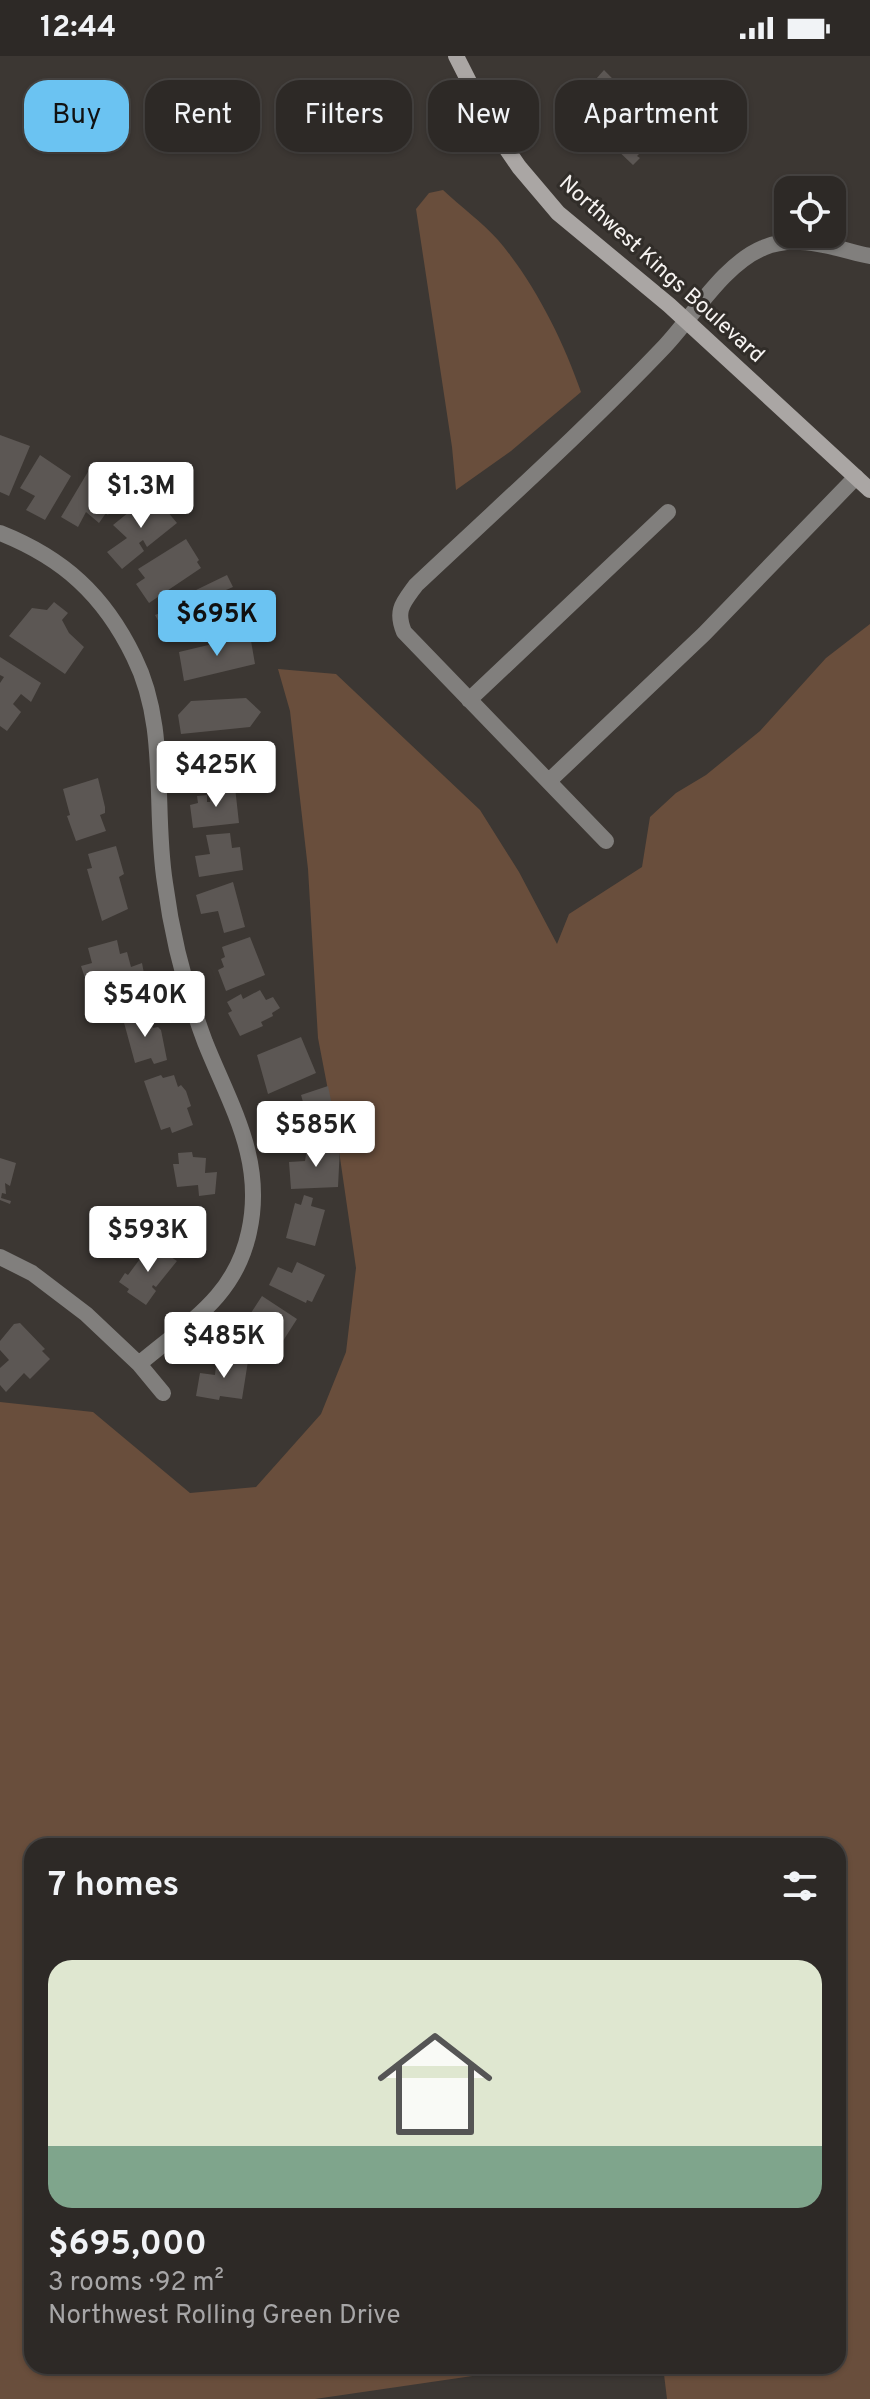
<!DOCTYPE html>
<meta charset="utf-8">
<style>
body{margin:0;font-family:Overpass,sans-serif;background:#393532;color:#f1f3f6;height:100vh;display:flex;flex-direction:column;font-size:30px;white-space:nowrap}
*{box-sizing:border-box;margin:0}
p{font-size:26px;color:#a7a6a7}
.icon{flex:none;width:44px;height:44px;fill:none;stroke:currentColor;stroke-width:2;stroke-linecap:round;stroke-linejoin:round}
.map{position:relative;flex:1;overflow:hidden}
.drawer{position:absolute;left:24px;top:1782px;width:822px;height:536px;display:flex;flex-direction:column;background:#2d2926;border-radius:24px;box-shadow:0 2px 6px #0004,0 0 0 2px #484543}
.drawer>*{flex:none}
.hud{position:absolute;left:24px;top:24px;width:822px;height:72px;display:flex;gap:16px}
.controls{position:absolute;left:774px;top:120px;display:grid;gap:16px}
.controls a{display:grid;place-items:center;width:72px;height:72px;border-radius:16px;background:#2d2926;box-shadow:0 2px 6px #0004,0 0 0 2px #484543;font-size:40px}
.price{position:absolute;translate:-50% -68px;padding:0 18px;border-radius:8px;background:#fff;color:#222;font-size:26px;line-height:52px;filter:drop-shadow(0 2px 4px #0008)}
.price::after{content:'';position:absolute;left:50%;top:48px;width:24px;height:18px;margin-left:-12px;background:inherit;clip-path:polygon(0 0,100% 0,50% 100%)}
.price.current{background:#6bc3f2;color:#111}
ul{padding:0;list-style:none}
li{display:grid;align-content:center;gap:16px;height:424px;padding:0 24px}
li+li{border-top:2px solid #484543}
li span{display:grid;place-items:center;height:248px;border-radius:24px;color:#555}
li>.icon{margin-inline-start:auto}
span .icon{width:144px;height:144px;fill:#fffc;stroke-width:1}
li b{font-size:34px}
h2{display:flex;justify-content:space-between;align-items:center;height:96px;padding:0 24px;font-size:34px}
.tag{padding:0 28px;border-radius:24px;background:#2d2926;box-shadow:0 2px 6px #0004,0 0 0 2px #484543;font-size:28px;line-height:72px}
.tag.current{background:#6bc3f2;color:#111}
.status{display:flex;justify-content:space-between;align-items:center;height:56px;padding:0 40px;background:#2d2926;direction:ltr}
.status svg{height:22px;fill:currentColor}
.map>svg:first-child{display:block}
</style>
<div class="status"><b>12:44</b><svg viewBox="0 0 49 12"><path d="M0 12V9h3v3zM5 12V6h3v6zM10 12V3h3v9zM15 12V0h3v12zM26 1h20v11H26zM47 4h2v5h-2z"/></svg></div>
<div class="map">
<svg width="870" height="2343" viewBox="0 0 870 2343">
<rect width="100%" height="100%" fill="#3c3733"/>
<!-- green -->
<path fill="#694e3c" d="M443 134C461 151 482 166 498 184 534 226 563 284 581 336L511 395 456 434 452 391 416 153 429 137Z
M870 568V2343H667L663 2310H838V1790H32V2310H540L315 2343H0V1346L93 1356 190 1437 256 1431 321 1358 346 1296 356 1212 337 1081 318 982 308 813 290 655 278 613 336 618 480 754 519 816 557 888 569 858 642 811 650 761 676 737 706 719 760 675 826 602Z"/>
<!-- building -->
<path fill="#5c5754" d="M604 14 663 74 637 100 640 102 633 109 593 71 602 63 585 46 603 29 596 23Z
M0 379 30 390 9 440 0 436Z
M40 399 71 420 45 464 26 454 35 440 20 432Z
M89 414 123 433 108 459 106 457 99 467 86 456 78 471 61 461Z
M152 437 177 467 147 491 143 484 139 487 144 495 122 513 107 496 127 482 113 469 134 452 137 454 148 445 146 443Z
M186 483 199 504 197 506 201 512 149 547 136 528 145 522 138 513Z
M227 519 233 531 226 534 234 553 231 555 233 560 212 570 210 565 169 585 155 559 171 553 169 550 182 544 183 547 196 541 198 537 196 534Z
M54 546 68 557 62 564 69 577 84 591 65 618 9 580 32 552 47 554Z
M250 579 255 608 184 625 179 596Z
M0 601 41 627 31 646 21 638 13 648 21 656 7 675 0 670V627L4 621 0 619Z
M246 642 261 656 250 671 181 678 178 659 191 645Z
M243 692 246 711 187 718 184 698Z
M98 722 105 751V757L100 759 106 775 76 785 67 760 70 759 63 733Z
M235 731 239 767 193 772 190 749 198 747 197 740 207 739V746H210L212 733Z
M230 777 232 792 240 791 243 814 199 821 195 800 210 798 206 779Z
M116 790 124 818 119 821 128 853 102 865 87 813 92 812 88 798Z
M233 826 245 871 224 877 218 855 201 858 196 839Z
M250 881 265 919 226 935 218 914 224 911 221 903 225 901 222 891Z
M117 884 120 898 127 896 131 911 142 907 147 933 127 938 125 932 99 940 95 926 87 928 81 910 92 907 88 892Z
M260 934 266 944 273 941 280 952 272 957 273 960 261 966 263 970 240 980 228 957 232 955 227 946 241 938 243 943Z
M149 955 153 972 158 971 161 974 167 1004 154 1008 151 1002 135 1007 123 963Z
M301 981 316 1017 268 1038 257 999Z
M161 1019 163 1022 174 1019 178 1031 181 1029 186 1035 191 1050 187 1052 193 1069 172 1077 170 1071 161 1074 144 1025Z
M328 1030 336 1068 283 1085 274 1062 305 1053 301 1039Z
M340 1091 338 1131 291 1133 289 1106 305 1105 307 1092Z
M192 1096 193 1101 206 1102 205 1117 217 1116 215 1138 199 1140 198 1129 177 1131 173 1108H179L178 1097Z
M0 1102 16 1107 10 1130 5 1127 6 1138 2 1137 1 1142 11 1145 10 1148 0 1144Z
M304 1139 313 1142 311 1150 325 1154 315 1190 286 1182 295 1147 301 1149Z
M151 1188 177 1205 156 1231 153 1229 152 1231 156 1235 146 1249 127 1236 129 1233 119 1226 125 1217 128 1219Z
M297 1206 325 1219 312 1246 307 1244 306 1247 269 1229 278 1211 292 1217Z
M262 1240 297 1263 274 1299 251 1284 259 1271V1267L249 1260Z
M20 1267 45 1293 42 1295 50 1303 30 1323 24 1317 6 1336 0 1329V1312L9 1304 0 1294V1285L14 1268Z
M217 1300 248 1305 242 1343 220 1340 219 1344 196 1340 200 1317 215 1319Z"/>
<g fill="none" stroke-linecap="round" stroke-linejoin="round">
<!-- street -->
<path stroke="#817f7d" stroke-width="16" d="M0 477C63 502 104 539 134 601 169 671 153 752 165 827 172 881 186 935 205 986 231 1051 265 1104 249 1176 235 1242 187 1267 139 1308
M469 644 668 456
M549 725 704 578 856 421
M606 785 404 576C395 554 403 547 416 529 500 450 586 373 665 290 694 259 724 208 763 192 797 177 837 193 870 200
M0 1201 32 1217 86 1258 139 1308 163 1337"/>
<!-- secondary -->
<path stroke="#aaa6a4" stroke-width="16" d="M456 0 493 73 519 111 558 157 669 249 870 434"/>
</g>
<g text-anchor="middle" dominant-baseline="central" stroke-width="6" stroke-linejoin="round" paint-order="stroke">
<!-- street labels -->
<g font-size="22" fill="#f7f4f2" stroke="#312d29">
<text transform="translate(661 214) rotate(42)">Northwest Kings Boulevard</text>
</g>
</g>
</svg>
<div class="controls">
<a><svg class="icon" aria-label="locate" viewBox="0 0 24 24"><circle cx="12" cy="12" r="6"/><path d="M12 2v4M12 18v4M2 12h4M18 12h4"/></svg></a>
</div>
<b class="price" style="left:141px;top:474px">$1.3M</b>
<b class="price current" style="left:217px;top:602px">$695K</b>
<b class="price" style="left:216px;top:753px">$425K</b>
<b class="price" style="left:145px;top:983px">$540K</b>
<b class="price" style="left:316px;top:1113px">$585K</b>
<b class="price" style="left:148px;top:1218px">$593K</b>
<b class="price" style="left:224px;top:1324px">$485K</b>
<div class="hud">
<a class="tag current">Buy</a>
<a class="tag">Rent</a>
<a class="tag">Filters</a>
<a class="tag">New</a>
<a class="tag">Apartment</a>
</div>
<section class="drawer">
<h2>7 homes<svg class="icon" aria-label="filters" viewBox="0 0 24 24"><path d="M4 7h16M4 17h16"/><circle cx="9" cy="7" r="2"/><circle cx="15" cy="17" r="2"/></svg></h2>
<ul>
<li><span style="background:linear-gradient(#dfe7d0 75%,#7fa58c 0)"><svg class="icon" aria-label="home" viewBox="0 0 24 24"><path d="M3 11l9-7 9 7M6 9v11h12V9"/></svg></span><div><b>$695,000</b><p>3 rooms · 92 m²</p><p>Northwest Rolling Green Drive</p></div></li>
</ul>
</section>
</div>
